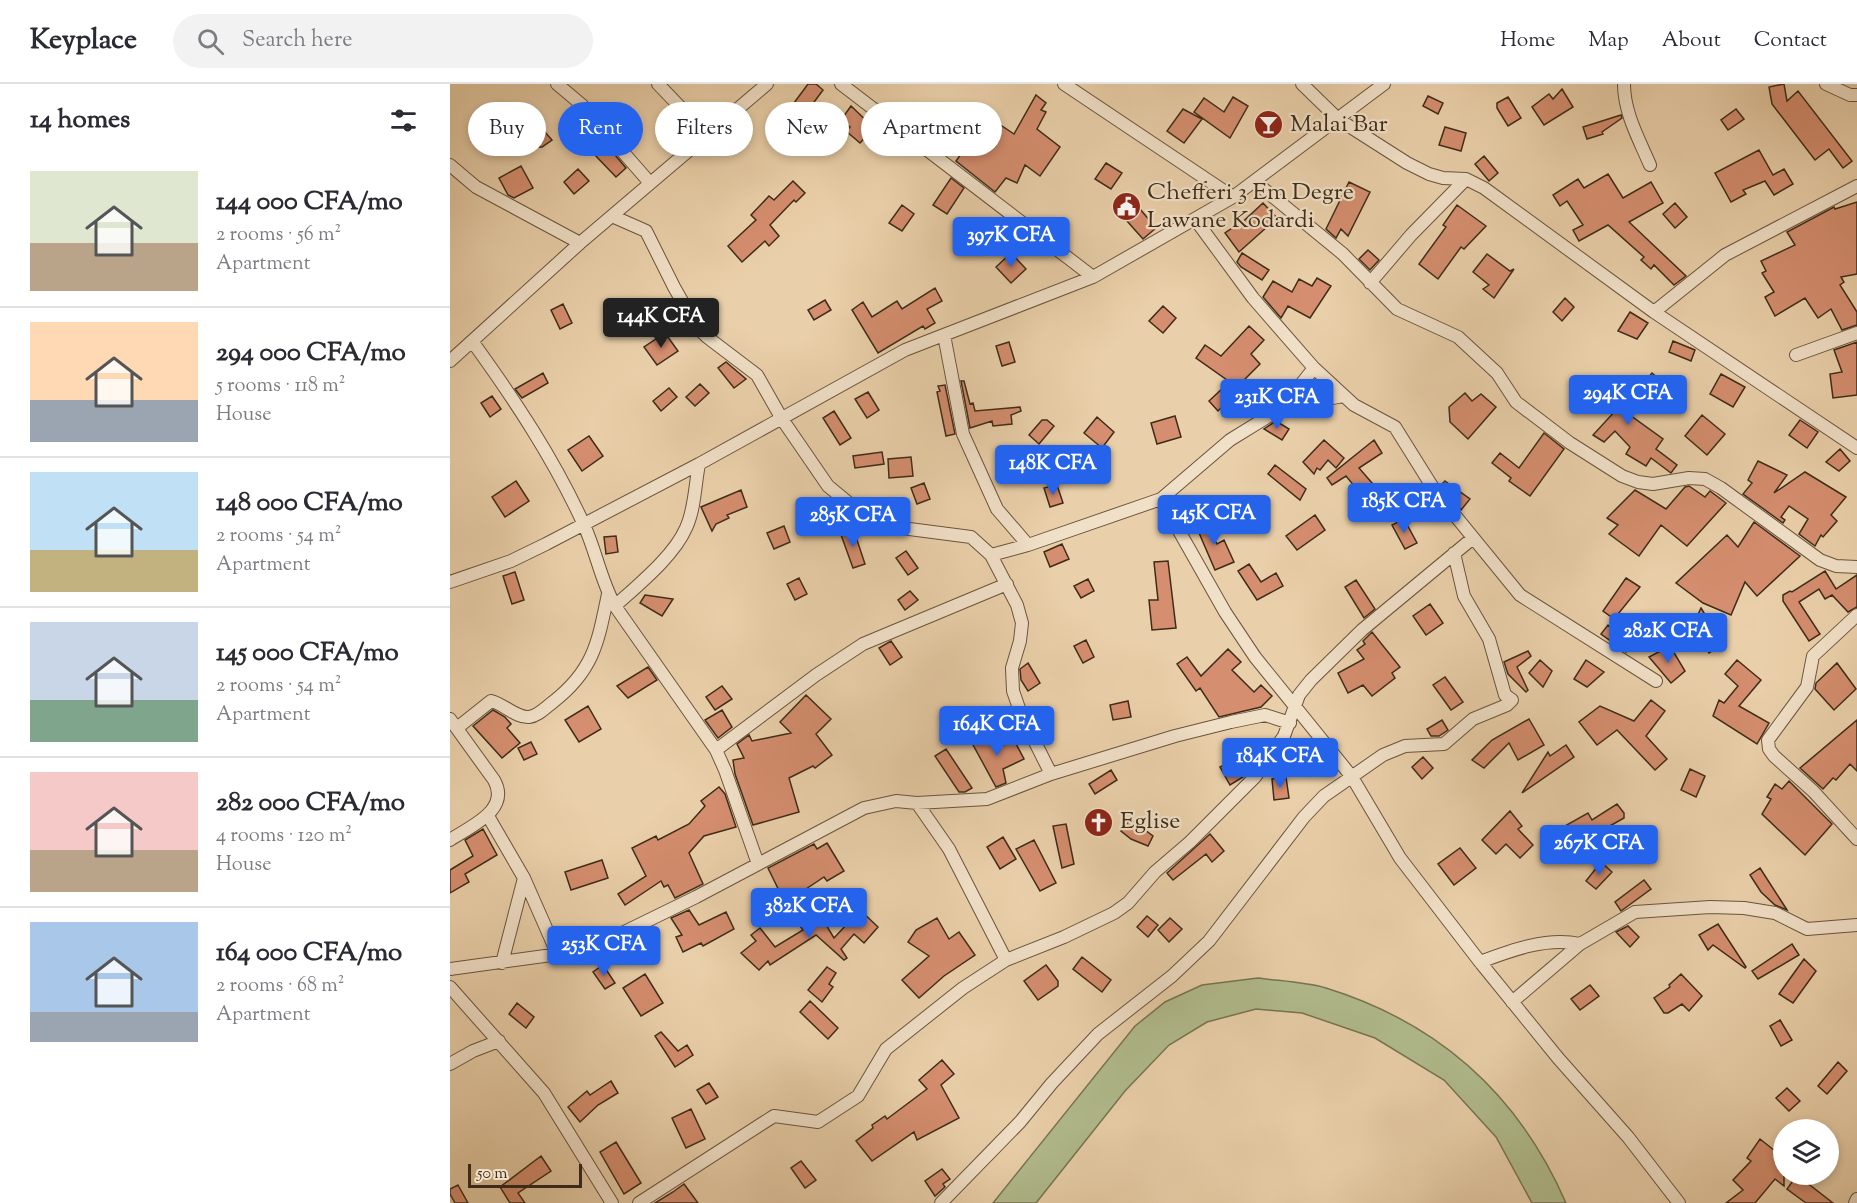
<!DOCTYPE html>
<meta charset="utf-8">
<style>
body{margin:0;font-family:"Sorts Mill Goudy",serif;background:#f2f2f3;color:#2b2b33;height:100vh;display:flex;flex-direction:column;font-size:22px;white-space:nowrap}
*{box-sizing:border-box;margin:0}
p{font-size:20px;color:#7c7c81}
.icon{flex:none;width:33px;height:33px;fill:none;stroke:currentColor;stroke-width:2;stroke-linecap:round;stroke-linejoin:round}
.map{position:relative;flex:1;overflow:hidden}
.details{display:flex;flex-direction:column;background:#fff;width:450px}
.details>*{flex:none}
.hud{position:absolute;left:18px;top:18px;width:570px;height:54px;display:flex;gap:12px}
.controls{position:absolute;left:1323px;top:1035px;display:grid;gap:12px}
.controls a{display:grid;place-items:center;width:66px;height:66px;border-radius:50%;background:#fff;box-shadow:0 3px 9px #0003;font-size:30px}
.scale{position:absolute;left:18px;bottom:15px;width:114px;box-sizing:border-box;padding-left:6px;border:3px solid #3e2c19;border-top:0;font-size:16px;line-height:21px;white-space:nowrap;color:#3e2c19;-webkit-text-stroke:4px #f1e0c8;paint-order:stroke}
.price{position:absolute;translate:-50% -51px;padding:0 14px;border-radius:6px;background:#2563eb;color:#fff;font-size:20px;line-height:39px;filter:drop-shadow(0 2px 3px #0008)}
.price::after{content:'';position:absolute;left:50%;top:36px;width:18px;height:14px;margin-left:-9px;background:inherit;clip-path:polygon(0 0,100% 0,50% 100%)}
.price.selected{background:#222;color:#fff}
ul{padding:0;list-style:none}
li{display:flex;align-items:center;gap:18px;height:150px;padding:0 30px}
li+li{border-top:2px solid #e1e1e2}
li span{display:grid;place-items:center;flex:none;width:168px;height:120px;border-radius:0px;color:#555}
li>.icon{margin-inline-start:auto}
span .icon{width:72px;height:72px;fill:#fffc;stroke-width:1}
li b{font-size:26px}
h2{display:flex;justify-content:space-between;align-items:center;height:72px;padding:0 30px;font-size:26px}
.chip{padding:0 21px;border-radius:27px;background:#fff;box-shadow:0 3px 9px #0003;font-size:21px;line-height:54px}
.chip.selected{background:#2563eb;color:#fff}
header{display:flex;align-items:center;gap:36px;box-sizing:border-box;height:84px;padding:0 30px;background:#fff;border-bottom:2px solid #e1e1e2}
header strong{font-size:28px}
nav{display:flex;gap:33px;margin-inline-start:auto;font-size:21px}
.search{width:420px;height:54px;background:#f2f2f3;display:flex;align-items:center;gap:15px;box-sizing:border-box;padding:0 21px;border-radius:33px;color:#7c7c81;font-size:22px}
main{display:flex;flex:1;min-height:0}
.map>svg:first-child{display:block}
</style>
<header>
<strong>Keyplace</strong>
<div class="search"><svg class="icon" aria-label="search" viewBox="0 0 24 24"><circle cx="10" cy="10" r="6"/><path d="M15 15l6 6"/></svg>Search here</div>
<nav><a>Home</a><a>Map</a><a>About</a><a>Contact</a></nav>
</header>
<main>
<section class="details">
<h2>14 homes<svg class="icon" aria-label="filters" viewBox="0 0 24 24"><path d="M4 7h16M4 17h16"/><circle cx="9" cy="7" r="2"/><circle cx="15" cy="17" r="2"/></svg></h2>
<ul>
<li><span style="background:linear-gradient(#dfe7d0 60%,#b9a48a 0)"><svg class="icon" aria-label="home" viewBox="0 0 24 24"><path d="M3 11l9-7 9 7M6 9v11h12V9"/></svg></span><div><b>144 000 CFA/mo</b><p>2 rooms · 56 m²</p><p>Apartment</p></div></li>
<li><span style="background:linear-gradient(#ffd9b3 65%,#9aa5b1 0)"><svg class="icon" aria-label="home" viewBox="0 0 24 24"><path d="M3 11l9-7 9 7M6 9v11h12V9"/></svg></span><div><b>294 000 CFA/mo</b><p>5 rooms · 118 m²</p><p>House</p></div></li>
<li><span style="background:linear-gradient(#bfe0f5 65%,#c2b280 0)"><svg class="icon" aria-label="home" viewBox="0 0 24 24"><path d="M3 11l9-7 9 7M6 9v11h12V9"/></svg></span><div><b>148 000 CFA/mo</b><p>2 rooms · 54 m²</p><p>Apartment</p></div></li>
<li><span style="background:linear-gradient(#c9d6e8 65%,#7fa58c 0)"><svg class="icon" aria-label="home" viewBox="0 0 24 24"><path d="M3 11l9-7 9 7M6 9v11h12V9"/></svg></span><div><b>145 000 CFA/mo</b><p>2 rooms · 54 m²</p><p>Apartment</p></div></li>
<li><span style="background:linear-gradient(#f6c9c9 65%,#b9a48a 0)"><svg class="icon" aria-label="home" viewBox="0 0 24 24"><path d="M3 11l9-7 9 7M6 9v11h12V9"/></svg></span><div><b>282 000 CFA/mo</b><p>4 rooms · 120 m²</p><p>House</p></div></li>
<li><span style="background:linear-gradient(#a9c7e8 75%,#9aa5b1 0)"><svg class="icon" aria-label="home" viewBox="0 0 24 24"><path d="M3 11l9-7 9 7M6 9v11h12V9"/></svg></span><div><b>164 000 CFA/mo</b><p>2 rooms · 68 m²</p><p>Apartment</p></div></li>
</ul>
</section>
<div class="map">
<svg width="1407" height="1119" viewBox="0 0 1407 1119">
<rect width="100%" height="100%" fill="#ead0aa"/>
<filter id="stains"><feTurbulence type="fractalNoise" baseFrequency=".00333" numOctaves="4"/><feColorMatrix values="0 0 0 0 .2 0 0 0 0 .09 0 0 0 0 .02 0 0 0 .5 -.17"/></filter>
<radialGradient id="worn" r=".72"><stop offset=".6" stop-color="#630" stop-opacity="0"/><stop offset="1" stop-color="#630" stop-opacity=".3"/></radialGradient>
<!-- green -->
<path fill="#b1bc8d" stroke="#787453" stroke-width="1.5" d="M808 894C830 897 855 898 876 904 989 939 1069 1011 1116 1119H1082L1046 1053 994 996 925 954 852 929 806 925 757 938 719 961 675 1007 586 1119H543L685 942 715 918 752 901Z"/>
<!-- building -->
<path fill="#d58e6f" stroke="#3e2c19" stroke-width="1.5" d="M358 0H366L373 6 356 29 344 19Z
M1334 0 1337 17 1348 7 1402 77 1393 84 1379 65 1365 76 1322 20 1319 3Z
M1112 5 1123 23 1094 41 1082 23 1099 10 1103 15Z
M586 11 596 19 591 26 596 28 587 45 610 63 590 92 575 81 567 99 556 94 545 108 506 77 524 51 535 59 549 40 564 50Z
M978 12 993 19 988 30 973 22Z
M783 13 798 22 780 54 744 28 754 14 774 28Z
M1058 13 1071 34 1058 42 1047 24V19Z
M401 22 424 44 410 59 396 47 400 43 391 36Z
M175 24 192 47 176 59 157 37Z
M733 25 752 35 734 59 717 47Z
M1286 25 1294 35 1278 46 1271 36Z
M470 30 484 41 474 53 460 42Z
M1171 31 1172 34 1152 48 1153 50 1137 55 1133 43Z
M87 39 102 56 92 63H87L76 47Z
M995 43 1016 49 1011 67 989 61Z
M154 58 176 84 166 93 143 69Z
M1309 66 1323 91 1334 85 1343 100 1324 111 1315 97 1293 106 1296 110 1281 118 1265 89Z
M1034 72 1048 89 1039 97 1025 80Z
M656 79 672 89 661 105 645 95Z
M71 82 83 104 64 114 58 111 49 94Z
M128 85 139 97 124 110 114 98Z
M1158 90 1173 114 1201 98 1213 119 1179 138 1236 192 1224 201 1204 181 1201 185 1191 176 1194 173 1158 141 1129 157 1123 146 1133 141 1117 117 1110 122 1103 111 1128 95 1134 104Z
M501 94 514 104 497 130 483 121Z
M343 97 355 109 346 118 344 116 320 141 329 152 319 162 315 157 292 178 278 162 306 136 301 131 319 112 324 116Z
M899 98 920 108 898 152 891 145 886 154 876 145Z
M1407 118V190L1391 193 1394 198 1390 201 1407 228V241L1392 246 1381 225 1368 234 1355 214 1325 232 1315 213 1324 208 1312 189 1316 187 1311 177 1345 161 1337 148 1384 123 1385 125Z
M813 119 827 134 789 168 775 149 785 142 786 144Z
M1225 119 1237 133 1225 144 1213 130Z
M452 121 464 130 452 147 439 139Z
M1007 121 1036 142 1014 165 1011 163 988 195 969 180 996 143 993 141Z
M690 125 706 144 693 155 677 137Z
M918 166 929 176 920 186 909 175Z
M561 169 576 185 561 199 546 183Z
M792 169 819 186 812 196 791 183 787 178Z
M1037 170 1060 187 1064 185 1044 214 1033 205 1039 201 1023 188Z
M867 194 881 202 860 234 838 222 831 234 813 213 823 197 842 208 849 195 862 202Z
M485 204 492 217 477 225 485 239 475 245 473 242 428 269 402 226 413 218 422 233 447 217 452 225Z
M1115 214 1124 223 1112 237 1103 228Z
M375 216 381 226 364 236 358 226Z
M113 220 122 239 110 245 101 226Z
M713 222 726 234 713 249 699 237Z
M1180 228 1198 239 1187 255 1168 247Z
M799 242 814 256 801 270 810 280 787 303 746 274 755 261 771 272Z
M215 249 228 267 207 281 194 263Z
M1223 257 1245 266 1241 277 1219 268Z
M559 258 565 278 552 282 546 262Z
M1407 258V311L1383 314 1380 290 1392 288 1384 266Z
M276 278 296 295 284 304 268 284Z
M93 289 98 299 72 314 65 305Z
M1202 289 1228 311 1225 315 1194 299Z
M1271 290 1295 303 1283 323 1260 310Z
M1138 293 1157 304 1160 300 1189 320 1180 331 1213 355 1206 365 1227 381 1221 389 1201 374 1196 382 1176 370 1180 363 1165 347 1154 358 1143 351 1167 325 1132 303Z
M511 297H514L520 320 523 319 525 327 570 323 571 327 561 331 562 340 543 342 542 337 520 344Z
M250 300 259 309 245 322 236 313Z
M495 301 505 350 496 352 487 308 490 307 488 302Z
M775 302 784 311 768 327 759 317Z
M219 304 227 313 211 327 203 317Z
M418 308 429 326 417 334 405 315Z
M1015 309 1022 317 1031 310 1046 323 1018 355 1000 338 999 323Z
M42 312 51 325 40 333 31 319Z
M384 327 401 354 390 361 373 334Z
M1252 331 1275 350 1257 371 1235 352Z
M725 332 731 353 707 360 701 339Z
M647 333 664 348 652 364 634 349Z
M592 336H597L604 342 589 360 579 351Z
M1350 336 1368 348 1357 364 1339 351Z
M826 337 839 345 832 356 814 345Z
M1094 349 1114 365 1080 412 1059 397 1061 394 1042 379 1050 369 1069 384Z
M139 352 153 372 132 387 118 366Z
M874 356 894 374 886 384 878 376 870 386 867 384 864 390 853 378Z
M924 356 932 369 909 384 922 399 910 409 896 392 882 401 877 394Z
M1390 365 1400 377 1389 387 1376 378Z
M432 368 434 380 405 384 403 372Z
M461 373 463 392 439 394 438 375Z
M1308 377 1337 391 1324 409 1355 388 1396 413 1381 431 1387 437 1373 453 1371 451 1365 462 1349 450 1358 435 1339 422 1331 433 1335 436 1333 439 1293 410 1302 399 1298 396Z
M825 381 856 405 850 416 818 390Z
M66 397 79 417 55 433 42 413Z
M995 397 1020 415 1011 426 991 401Z
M474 399 480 415 467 420 461 404Z
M607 401 613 419 600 423 594 404Z
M1239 402 1255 413 1260 407 1276 419 1237 462 1211 441 1189 472 1159 450 1168 441 1157 434 1185 406 1216 425 1235 403Z
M291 406 297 423 277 431 279 434 266 440 262 447 251 423Z
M968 412 977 423 960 438 951 428Z
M865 431 875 446 847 466 836 452Z
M750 432 767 460 774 456 784 478 765 486 743 435Z
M954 435 967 459 955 465 942 441Z
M1304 438 1350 472 1307 512 1295 498 1281 531 1253 519 1226 499 1277 451 1288 463Z
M334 442 340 458 324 465 317 449Z
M403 444 415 480 403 484 390 448Z
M166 452 168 468 156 470 154 453Z
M612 460 619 475 600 483 594 468Z
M456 467 468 484 458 491 446 474Z
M718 477 726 544 702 546 699 516H708L704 478Z
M799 480 811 498 826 489 833 502 807 516 788 487Z
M1375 487 1386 505 1407 491V523L1398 528 1382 511 1375 515 1369 505 1349 518 1370 550 1359 557 1333 517V511L1340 507 1342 508Z
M65 488 74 516 62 520 53 492Z
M349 494 357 510 345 516 337 500Z
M1176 494 1190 503 1164 535 1153 527Z
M638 495 644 507 631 514 624 502Z
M906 496 925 525 914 534 895 503Z
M460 507 468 516 455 526 448 516Z
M195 511 223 515 212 532 190 519Z
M980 520 993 539 976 551 963 532Z
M1251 524 1273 560 1259 569 1254 560 1221 545 1226 533 1243 541Z
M1158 541 1183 561 1176 568 1151 550Z
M922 548 950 583 942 589 945 594 922 612 913 601 898 609 888 589 914 575 907 566 915 560 913 557Z
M636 556 644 573 633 579 624 562Z
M441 557 452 573 440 581 429 564Z
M1220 562 1235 587 1221 599 1199 573Z
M778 565 791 578 782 586 804 608 811 601 822 612 811 623 769 633 750 604 746 607 727 580 737 573 751 592Z
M1078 567 1081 572 1067 583 1078 606 1076 608 1058 590 1054 578Z
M1090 576 1102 587 1093 603 1079 589Z
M1136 576 1154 588 1137 603 1124 595Z
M1287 576 1311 596 1289 622 1319 639 1307 660 1263 632 1269 616 1274 619 1288 602 1275 590Z
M578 579 590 599 578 607 571 596 570 585Z
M1387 579 1406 605 1384 626 1365 605 1366 599Z
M198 583 207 596 178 614 167 602Z
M995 593 1013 618 1001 626 983 601Z
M272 602 282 615 265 626 256 613Z
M356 611 381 635 366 650 382 671 365 684 363 682 339 694 349 728 303 741 285 690 283 676 294 674 287 660 299 651 302 657 341 649 330 638Z
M1201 616 1215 627 1196 652 1217 675 1205 686 1167 646 1147 661 1129 638 1150 622 1184 637Z
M678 617 681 633 663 636 660 621Z
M138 622 151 645 129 658 115 636Z
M43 626 55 633 61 640 57 644 70 659 52 674 23 642Z
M272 626 282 643 268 654 255 636Z
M1079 635 1094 661 1068 676 1059 659 1034 684 1022 676 1042 656Z
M992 636 998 646 989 652H981L977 645Z
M1407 636V687L1400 680 1386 696 1383 694 1373 705 1350 684Z
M540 650 549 663 564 656 574 675 553 685 556 699 546 703 522 659Z
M81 658 87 670 74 676 68 664Z
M1116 661 1124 673 1072 709 1098 668 1100 672Z
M496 665 522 704 515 708H509L485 672Z
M973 673 983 684 972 695 962 683Z
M784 676 793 693 780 701 770 683Z
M1240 685 1255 692 1246 713 1231 706Z
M661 686 667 696 645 710 639 700Z
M836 693 839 714 824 716 822 695Z
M1339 697 1382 740 1355 771 1312 730 1321 715 1317 713 1325 700 1332 705Z
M269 703 275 710 286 743 254 752 239 769 253 800 225 814 218 801 214 803 211 797 175 821 168 810 196 792 182 764 206 752 208 756 239 740 255 722 251 717Z
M1167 720 1174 729V734L1135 756 1132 751 1109 773 1096 759 1113 743 1138 729 1142 736Z
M1060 727 1072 742 1068 745 1083 761 1070 774 1056 760 1046 770 1032 756Z
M680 735 703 752 698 762 681 755 671 747Z
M616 740 624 780 612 784 603 742Z
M33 745 47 771 15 790 19 798 0 809V786L23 772 15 756Z
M760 750 774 767 762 778 756 770 723 796 717 789Z
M553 753 566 775 550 785 537 763Z
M584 756 606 799 590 807 566 765Z
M377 759 394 787 377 797 374 793 335 819 318 784 364 760 367 765Z
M1010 764 1026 784 1004 801 988 780Z
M152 776 158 794 121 806 115 788Z
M1151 778 1162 788 1146 805 1136 797Z
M1310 784 1337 826 1325 821 1311 808 1300 791Z
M1194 796 1201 805 1171 827 1165 818Z
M239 826 249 841 276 828 284 845 253 862 251 859 233 868 226 853 232 851 221 834Z
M367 826 384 854 410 826 428 843 414 859 404 850 391 865 397 874 394 876 366 851 320 881 318 877 309 886 291 869 306 857 301 851 310 844 325 863 353 846 348 839Z
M697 832 708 841 698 853 687 843Z
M487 834 499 855 509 848 525 871 494 892 469 914 452 896 479 872 458 858 466 846Z
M720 834 732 845 719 858 708 846Z
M1268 840 1296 883 1295 884 1263 861 1258 866 1249 851Z
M1178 842 1189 853 1180 863 1166 848Z
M186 852 189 857 161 874 156 866Z
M1342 860 1349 871 1308 895 1302 887Z
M632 873 661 896 652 908 623 885Z
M1354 875 1366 887 1343 919 1329 910Z
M153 881 165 899 155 905 143 888Z
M596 881 608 897V902L588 916 574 897Z
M377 883 386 889 379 900 383 903 372 918 358 906Z
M195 890 213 919 191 932 173 904Z
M1231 890 1252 912 1239 927 1232 920 1218 929H1214L1204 914 1220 903 1219 901Z
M1140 901 1149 912 1130 926 1121 915Z
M360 917 388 944 378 955 350 928Z
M67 919 84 933 76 944 59 930Z
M1330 936 1342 956 1331 962 1320 942Z
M211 948 228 967 237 961 243 971 225 983 205 952Z
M492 976 504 990 491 1001 509 1034 467 1056 464 1048 422 1077 406 1057 423 1044 422 1041 435 1032 437 1035 477 1005 469 996Z
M1388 978 1397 987 1377 1010 1368 1002Z
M161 997 168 1009 148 1021 130 1038 118 1023 137 1007 140 1011Z
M259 999 268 1013 256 1020 247 1006Z
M1337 1004 1350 1017 1339 1027 1326 1014Z
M241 1025 255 1055 236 1064 222 1034Z
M1310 1055 1334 1074V1102L1325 1095 1305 1119H1276L1293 1106 1283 1096 1301 1077 1297 1074Z
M166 1058 191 1099 174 1110 150 1068Z
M91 1072 101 1087 68 1109 75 1119H60L50 1103Z
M351 1077 366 1096 355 1104 341 1084Z
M492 1085 500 1095 493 1100 495 1103 485 1112 475 1097Z
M1347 1091 1383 1119H1356L1337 1105Z
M234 1100 248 1119H205L223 1108Z
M8 1101 18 1119H5L0 1110V1105Z"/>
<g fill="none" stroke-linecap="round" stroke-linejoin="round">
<defs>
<path id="minor" d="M107 0 132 21 200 99
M208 0 256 50
M391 0 643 193
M614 0 783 113
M852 0 888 35 957 79 979 90 993 94 1016 95 1034 104 1204 228 1407 364
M1174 0C1174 29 1189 55 1200 81
M1376 0 1400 11H1407
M0 81 26 103 130 159
M805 98 893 170 947 225 1008 253 1047 289 1066 318 1120 359 1172 392 1188 398 1203 400 1239 394 1255 395 1271 404 1370 476 1386 482 1407 483
M162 132 196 147 224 203 246 242 257 253 307 291 332 335 378 402 417 434 444 443 521 453 541 471 567 521 572 539 570 557 562 584 563 607 571 630 601 690
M745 135 803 214 864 284 904 321 945 343 985 407 1070 511 1206 597
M920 199 961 151 1016 95
M1204 228 1275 171 1407 102
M494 251 513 350 547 425 578 461
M22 257C64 315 104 375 134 441 146 467 151 497 165 522L266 666 275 686 308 780
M1346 271 1407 249
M0 277 130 159 317 0
M832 324 893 312
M711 415 775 528 805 573 902 693 950 774 1030 878 1108 974 1178 1053 1229 1119
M541 471 578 461 711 415 780 356 832 324 864 284
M0 498 61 477 96 460 249 380 455 266 643 193 783 113 934 0
M165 522C188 501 224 472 236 444 245 425 245 400 249 380
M1407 531 1363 572 1357 603 1318 656 1319 665 1324 672 1363 707 1407 755
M0 635 44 696C61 726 21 742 0 756
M7 644 41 617C54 620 66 634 79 633 88 632 96 623 103 618 144 586 148 558 158 510
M266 666 366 591 413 560 557 500
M467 719 499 765 556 876
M38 732 74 794 107 869
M1030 878C1062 866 1096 853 1130 860
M52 879 74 794
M0 885 131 867 158 856 246 813 414 724 446 717 467 719 537 715 601 690 725 652 781 638 815 631 840 639
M0 903 94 1009 162 1119
M1062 918 1130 860 1185 828 1260 823 1294 824 1325 829 1357 845 1407 841
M0 980 23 967 49 957
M189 1119 324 1032 368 1038 408 1012 436 965 513 904 556 876 614 853 664 829 678 819 705 788 740 758 805 693 834 652 849 611 861 596 912 546 1023 454
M491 1119 570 1038 602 999 648 950 722 892 759 857 854 733 874 712 933 671 955 662 994 660 1023 635 1057 621 1062 616 1055 611 1039 555 1014 512 1004 469
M1405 1119 1407 1115"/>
</defs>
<!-- minor casing -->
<use href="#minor" stroke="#69553d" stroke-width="14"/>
<!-- minor -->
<use href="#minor" stroke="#f1e0c8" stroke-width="12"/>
</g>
<!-- icons -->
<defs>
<symbol id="bar-disc" viewBox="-11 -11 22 22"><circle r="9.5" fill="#8f2418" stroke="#f1e0c8"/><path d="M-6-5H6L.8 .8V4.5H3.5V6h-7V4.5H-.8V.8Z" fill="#fff"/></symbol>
<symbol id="civic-disc" viewBox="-11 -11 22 22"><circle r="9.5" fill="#8f2418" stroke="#f1e0c8"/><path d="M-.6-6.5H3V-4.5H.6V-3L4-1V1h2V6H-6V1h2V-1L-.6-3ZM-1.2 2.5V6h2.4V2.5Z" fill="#fff"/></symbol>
<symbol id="church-disc" viewBox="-11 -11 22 22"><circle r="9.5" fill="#8f2418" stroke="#f1e0c8"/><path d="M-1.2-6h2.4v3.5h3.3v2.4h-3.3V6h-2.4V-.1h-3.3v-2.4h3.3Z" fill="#fff"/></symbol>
</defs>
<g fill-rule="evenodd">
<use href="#bar-disc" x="802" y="24" width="33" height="33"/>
<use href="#civic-disc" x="660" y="106" width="33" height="33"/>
<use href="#church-disc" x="632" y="722" width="33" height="33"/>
</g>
<g text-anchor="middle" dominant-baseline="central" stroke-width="4.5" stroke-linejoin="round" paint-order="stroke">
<!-- poi labels -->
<g font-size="24" fill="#3e2c19" stroke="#f1e0c8" text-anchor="start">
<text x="840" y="41">Malai Bar</text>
<text x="697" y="109">Chefferi 3 Em Degre<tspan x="697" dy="28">Lawane Kodardi</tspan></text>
<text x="670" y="738">Eglise</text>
</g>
</g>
<rect width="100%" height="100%" filter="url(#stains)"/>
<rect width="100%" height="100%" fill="url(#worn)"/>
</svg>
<div class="controls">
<a><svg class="icon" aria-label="layers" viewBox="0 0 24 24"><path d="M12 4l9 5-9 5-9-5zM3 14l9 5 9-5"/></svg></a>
</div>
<div class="scale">50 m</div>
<b class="price" style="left:561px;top:184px">397K CFA</b>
<b class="price selected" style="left:211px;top:265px">144K CFA</b>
<b class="price" style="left:1178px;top:342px">294K CFA</b>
<b class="price" style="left:827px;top:346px">231K CFA</b>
<b class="price" style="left:603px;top:412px">148K CFA</b>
<b class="price" style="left:954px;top:450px">185K CFA</b>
<b class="price" style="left:764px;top:462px">145K CFA</b>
<b class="price" style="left:403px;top:464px">285K CFA</b>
<b class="price" style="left:1218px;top:580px">282K CFA</b>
<b class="price" style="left:547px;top:673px">164K CFA</b>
<b class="price" style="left:830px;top:705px">184K CFA</b>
<b class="price" style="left:1149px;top:792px">267K CFA</b>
<b class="price" style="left:359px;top:855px">382K CFA</b>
<b class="price" style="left:154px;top:893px">253K CFA</b>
<div class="hud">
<a class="chip">Buy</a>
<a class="chip selected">Rent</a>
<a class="chip">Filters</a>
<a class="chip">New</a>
<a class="chip">Apartment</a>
</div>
</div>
</main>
